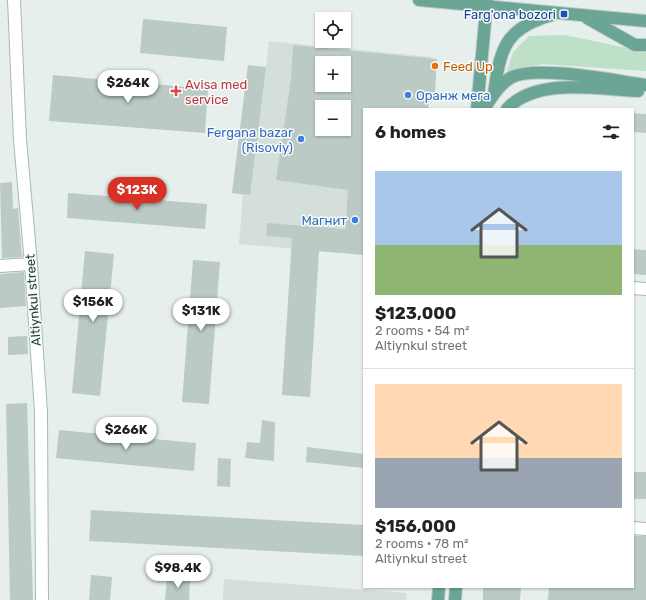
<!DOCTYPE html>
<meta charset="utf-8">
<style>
body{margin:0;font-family:Rubik,sans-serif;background:#f6f6f6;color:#222;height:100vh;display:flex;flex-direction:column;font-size:15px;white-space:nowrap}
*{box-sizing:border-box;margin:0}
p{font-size:13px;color:#767676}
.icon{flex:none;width:22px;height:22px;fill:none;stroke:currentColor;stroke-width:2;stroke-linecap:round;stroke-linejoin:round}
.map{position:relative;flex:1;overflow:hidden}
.sheet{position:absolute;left:363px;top:108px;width:271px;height:480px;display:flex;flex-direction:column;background:#fff;border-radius:0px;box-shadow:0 1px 3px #0004}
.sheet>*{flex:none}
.fabs{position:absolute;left:315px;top:12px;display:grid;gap:8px}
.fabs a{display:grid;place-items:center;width:36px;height:36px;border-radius:0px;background:#fff;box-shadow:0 1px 3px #0004;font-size:20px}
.price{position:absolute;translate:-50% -34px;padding:0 9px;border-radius:14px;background:#fff;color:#222;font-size:13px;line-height:26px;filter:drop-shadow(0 1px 2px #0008)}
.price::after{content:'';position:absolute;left:50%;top:24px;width:12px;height:9px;margin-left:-6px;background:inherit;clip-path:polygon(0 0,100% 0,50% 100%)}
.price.selected{background:#d93025;color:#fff}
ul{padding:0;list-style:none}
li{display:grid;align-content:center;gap:8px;height:212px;padding:0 12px}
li+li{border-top:1px solid #e0e0e0}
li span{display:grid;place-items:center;height:124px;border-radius:0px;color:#555}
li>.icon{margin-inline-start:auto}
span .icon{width:72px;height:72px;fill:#fffc;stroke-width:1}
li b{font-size:17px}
h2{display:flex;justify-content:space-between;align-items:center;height:48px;padding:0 12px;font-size:17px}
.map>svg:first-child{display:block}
</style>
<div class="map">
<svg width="646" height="600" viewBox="0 0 646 600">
<rect width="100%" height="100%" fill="#e6efeb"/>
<!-- built -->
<path fill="#d4dfda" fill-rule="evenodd" d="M269 41 432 57 428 106 393 102 364 109V207L346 206 344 232 338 253 239 244 243 195 232 193 248 65 266 67ZM322 63H344V85H322ZM322 107H344V129H322Z
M224 579 406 593V600H223Z"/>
<!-- green -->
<path fill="#bfe0c8" d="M565 35 646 52V71L543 64 507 71 513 52 529 36Z"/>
<!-- building -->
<path fill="#bbcac4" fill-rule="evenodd" d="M143 19 227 27 224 61 140 53Z
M293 45 437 59 435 93H430L428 109H364V255L319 251 310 397 282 395 292 238 266 236 267 223 345 229 348 190 276 180 291 79ZM322 63H344V85H322ZM322 107H344V129H322Z
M248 65 266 67 250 195 232 193Z
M53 75 208 89 205 133 49 121Z
M633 113 646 114V133L633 132Z
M12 182 13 209 18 208 22 257 2 258 0 183Z
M68 193 207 204 205 229 67 218Z
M633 249 646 250V275L633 274Z
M85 251 114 254 100 396 72 393Z
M193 260 220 262 209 404 182 402Z
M24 272 26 306 0 308V274Z
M27 336 28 354 8 355V337Z
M27 403 33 600H10L6 404Z
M262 420 275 422 274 461 245 458 247 442 260 443Z
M59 430 196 443 194 471 56 458Z
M307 447 364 454V468L306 462Z
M218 458 231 459 230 487 217 486Z
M633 472H646V499H633Z
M91 510 364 525V556L89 541Z
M633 536H646V600H548L549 587H633Z
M91 575 112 577 110 600H89Z
M167 577 190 579 189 600H165Z
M483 587H521L520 600H483Z"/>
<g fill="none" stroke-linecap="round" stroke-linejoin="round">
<defs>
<path id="minor" d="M14 0 20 140 31 264 41 412 42 600
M0 266 31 264
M633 288 646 289
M633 528 646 529"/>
<path id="major" d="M419 0 646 21
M587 18 635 45H646
M494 94C500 50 504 28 552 15
M477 109 487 0
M484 109C492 97 499 84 512 77 538 65 616 81 646 85
M507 109C536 77 598 89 638 91
M438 600 439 587
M455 600 456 587"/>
</defs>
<!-- minor casing -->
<use href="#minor" stroke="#a8b8b2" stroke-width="14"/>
<!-- major casing -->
<use href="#major" stroke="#c2cac8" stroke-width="14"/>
<!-- minor -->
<use href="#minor" stroke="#fff" stroke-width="12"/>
<!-- major -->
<use href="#major" stroke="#6aa596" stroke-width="12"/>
</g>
<!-- markers -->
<rect fill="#1a4fb4" stroke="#f7fbf9" stroke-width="1.5" x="560" y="10" width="8" height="8" rx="2"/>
<circle fill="#e8710a" stroke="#f7fbf9" stroke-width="1.5" cx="435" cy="66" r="4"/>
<path fill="#e0444e" stroke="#f7fbf9" stroke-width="1.5" d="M174 85h4v4h4v4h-4v4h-4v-4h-4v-4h4z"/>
<g fill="#3f7fe0" stroke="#f7fbf9" stroke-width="1.5">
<circle cx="408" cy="95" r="4"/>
<circle cx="301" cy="139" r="4"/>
<circle cx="355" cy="220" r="4"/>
</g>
<g text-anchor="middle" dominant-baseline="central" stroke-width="3" stroke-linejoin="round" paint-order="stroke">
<!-- transit labels -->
<g font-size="13" fill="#164399" stroke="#f7fbf9" text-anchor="end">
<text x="556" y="14">Farg'ona bozori</text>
</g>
<!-- food labels -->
<g font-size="13" fill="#c56008" stroke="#f7fbf9" text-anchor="start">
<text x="443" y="66">Feed Up</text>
</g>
<!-- health labels -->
<g font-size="13" fill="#be3a42" stroke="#f7fbf9" text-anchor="start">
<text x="185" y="84">Avisa med<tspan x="185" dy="15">service</tspan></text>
</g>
<!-- shop labels -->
<g font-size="13" fill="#366cbe" stroke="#f7fbf9" text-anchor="end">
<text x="416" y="95" text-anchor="start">Оранж мега</text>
<text x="293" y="132">Fergana bazar<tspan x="293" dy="15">(Risoviy)</tspan></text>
<text x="347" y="220">Магнит</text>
</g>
<!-- street labels -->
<g font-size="13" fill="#24423a" stroke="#f7fbf9">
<text transform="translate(33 300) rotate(-94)">Altiynkul street</text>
</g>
</g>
</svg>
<div class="fabs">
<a><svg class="icon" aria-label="locate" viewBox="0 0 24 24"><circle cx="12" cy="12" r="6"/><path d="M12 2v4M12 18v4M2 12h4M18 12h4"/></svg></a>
<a>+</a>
<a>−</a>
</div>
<b class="price" style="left:128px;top:104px">$264K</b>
<b class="price selected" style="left:137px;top:211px">$123K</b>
<b class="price" style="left:93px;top:323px">$156K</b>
<b class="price" style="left:201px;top:332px">$131K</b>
<b class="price" style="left:126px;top:451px">$266K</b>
<b class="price" style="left:178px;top:589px">$98.4K</b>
<section class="sheet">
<h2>6 homes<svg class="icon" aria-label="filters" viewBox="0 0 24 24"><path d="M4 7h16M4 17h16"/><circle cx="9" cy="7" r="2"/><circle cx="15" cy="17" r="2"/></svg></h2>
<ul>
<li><span style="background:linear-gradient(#a9c7e8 60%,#8fb573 0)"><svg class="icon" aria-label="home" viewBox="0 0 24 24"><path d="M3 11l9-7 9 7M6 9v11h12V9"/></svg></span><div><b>$123,000</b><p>2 rooms · 54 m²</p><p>Altiynkul street</p></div></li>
<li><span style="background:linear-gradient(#ffd9b3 60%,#9aa5b1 0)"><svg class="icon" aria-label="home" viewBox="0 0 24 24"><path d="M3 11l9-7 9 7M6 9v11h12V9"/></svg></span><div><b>$156,000</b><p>2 rooms · 78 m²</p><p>Altiynkul street</p></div></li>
</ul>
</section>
</div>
